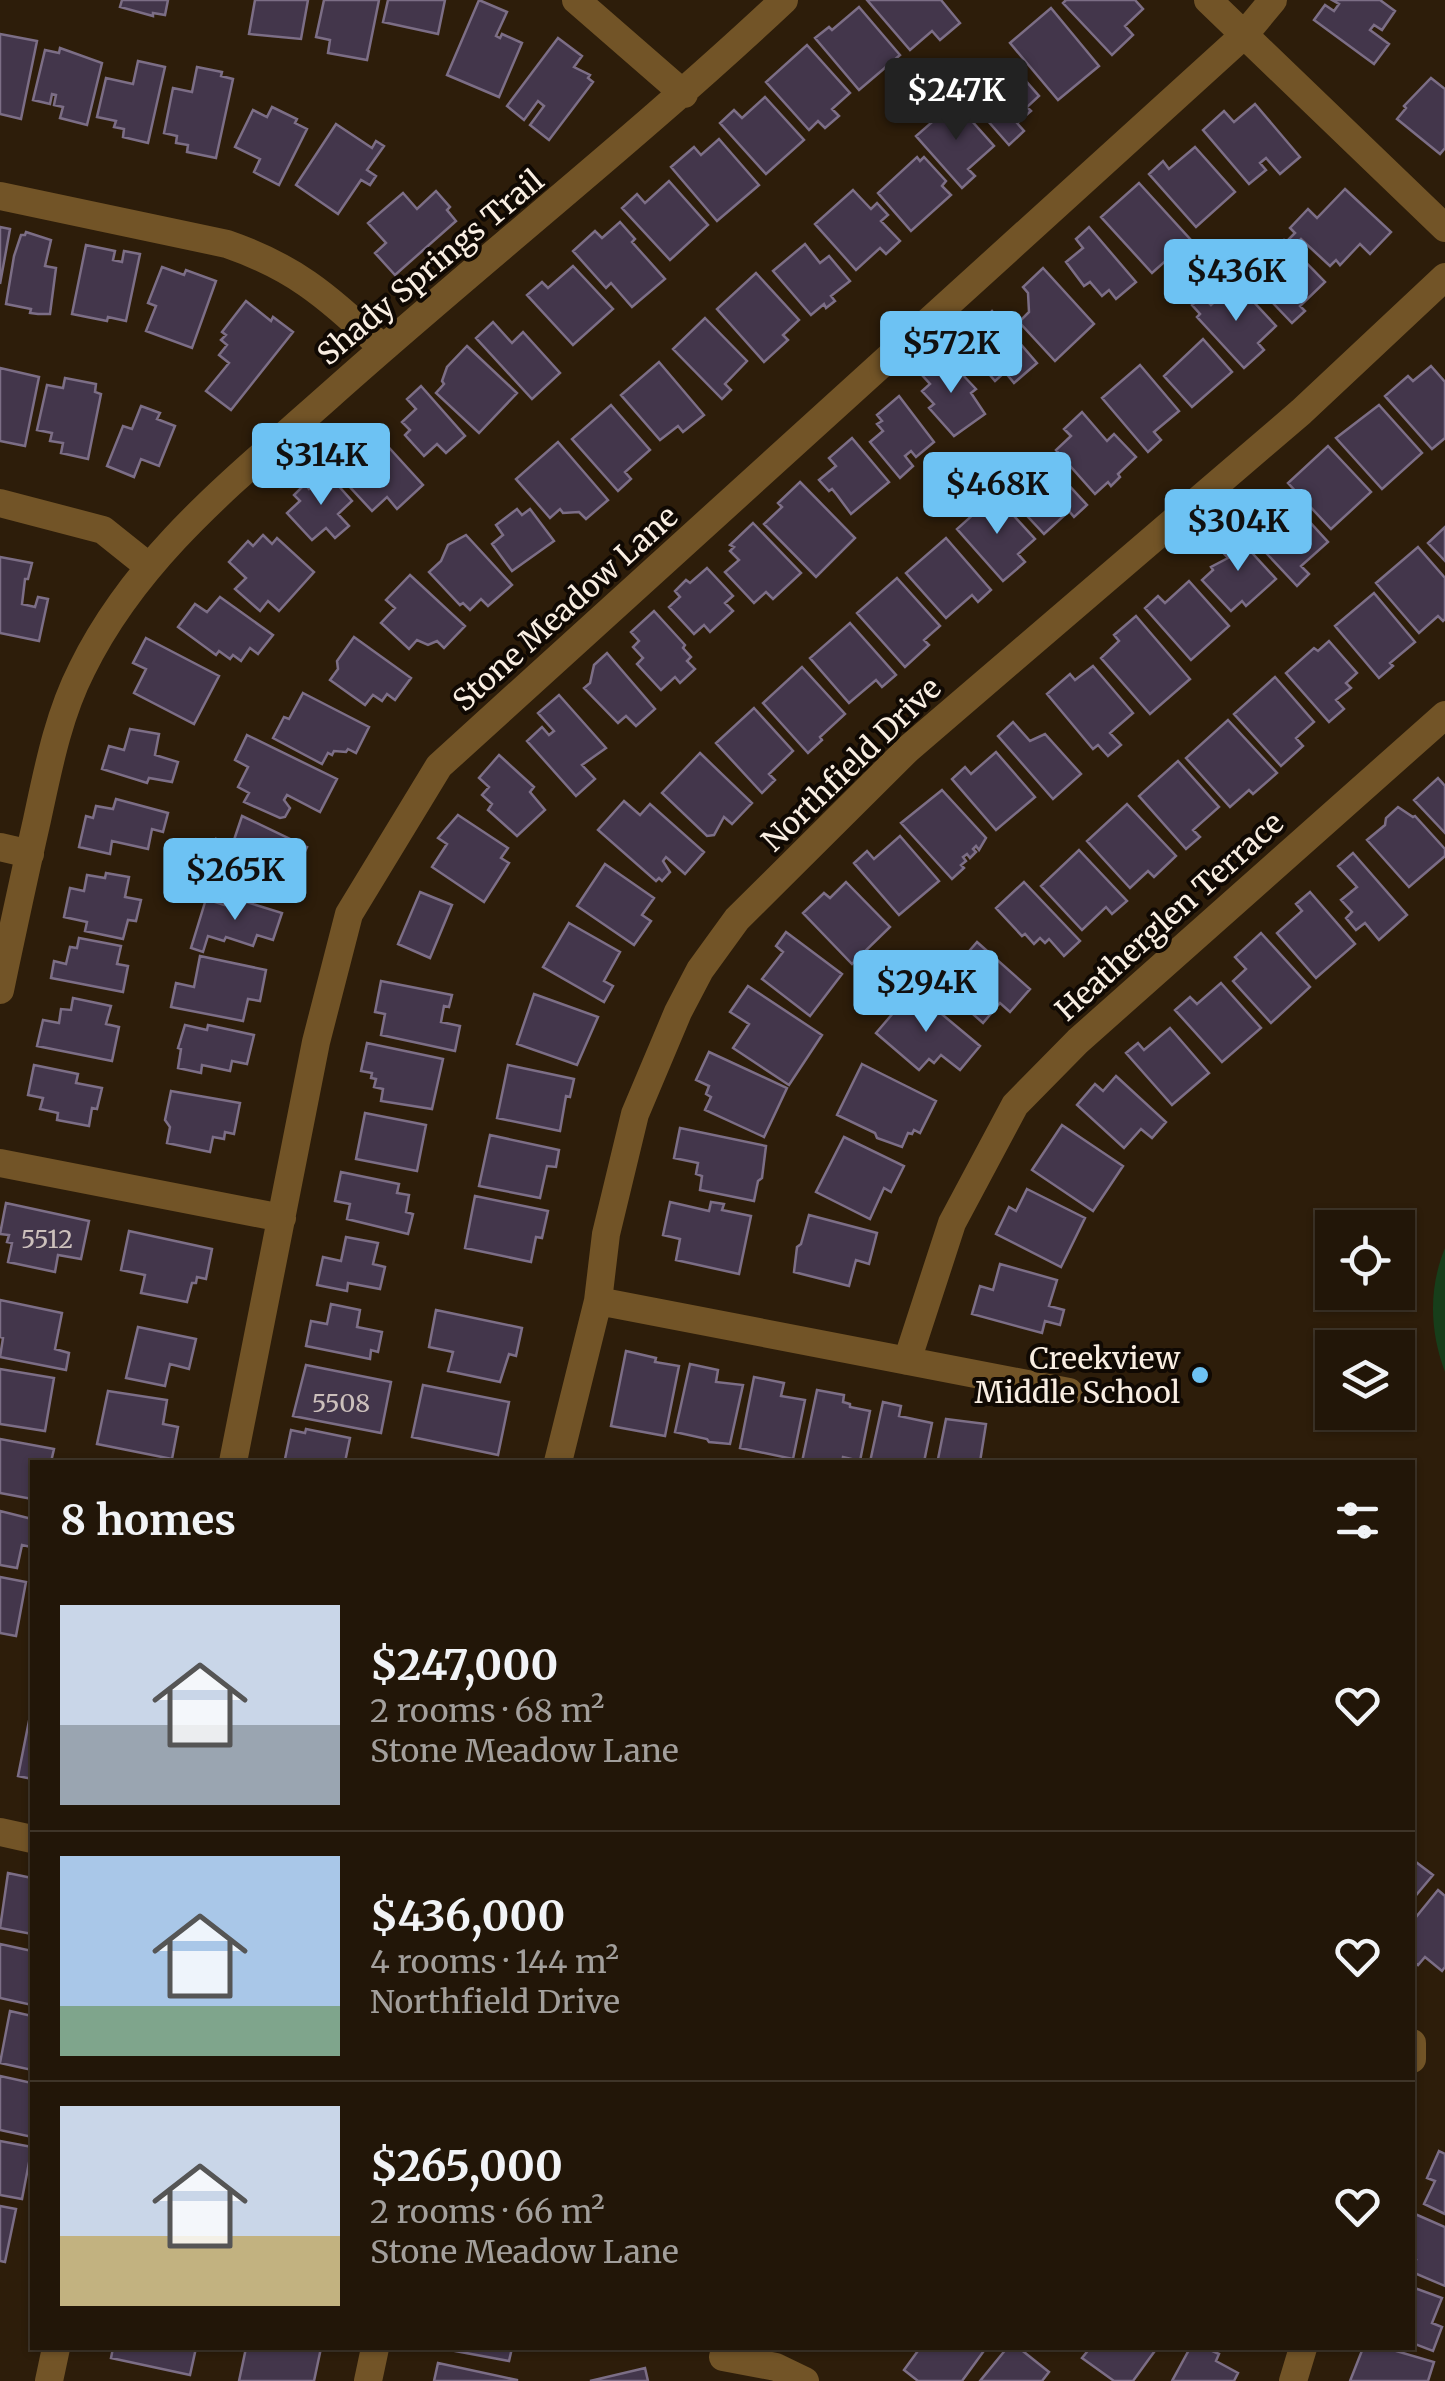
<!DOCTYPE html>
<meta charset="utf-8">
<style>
body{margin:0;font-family:Merriweather,serif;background:#2e2316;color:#f1f3f6;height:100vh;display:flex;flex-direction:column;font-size:38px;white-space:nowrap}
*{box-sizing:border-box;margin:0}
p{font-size:32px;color:#a29f9c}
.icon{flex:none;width:55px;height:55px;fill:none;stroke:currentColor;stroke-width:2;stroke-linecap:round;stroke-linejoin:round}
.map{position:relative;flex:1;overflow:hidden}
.details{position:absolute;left:30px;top:1460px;width:1385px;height:890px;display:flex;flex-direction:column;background:#221608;border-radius:0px;box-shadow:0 2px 8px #0004,0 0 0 2px #3f3529}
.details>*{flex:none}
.tools{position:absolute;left:1315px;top:1210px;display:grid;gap:20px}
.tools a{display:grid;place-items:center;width:100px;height:100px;border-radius:0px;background:#221608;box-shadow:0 2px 8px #0004,0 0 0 2px #3f3529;font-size:50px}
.price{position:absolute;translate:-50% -85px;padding:0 22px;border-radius:10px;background:#6dc2f3;color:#111;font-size:32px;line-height:65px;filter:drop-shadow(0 2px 5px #0008)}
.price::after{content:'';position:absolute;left:50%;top:60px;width:30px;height:22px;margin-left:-15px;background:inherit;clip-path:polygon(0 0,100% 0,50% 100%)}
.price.current{background:#222;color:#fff}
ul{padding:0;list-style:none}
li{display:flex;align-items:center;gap:30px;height:250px;padding:0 30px}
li+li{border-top:2px solid #3f3529}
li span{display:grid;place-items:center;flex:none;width:280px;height:200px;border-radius:0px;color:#555}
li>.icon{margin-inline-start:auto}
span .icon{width:120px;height:120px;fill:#fffc;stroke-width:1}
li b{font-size:42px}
h2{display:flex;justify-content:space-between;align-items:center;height:120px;padding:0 30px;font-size:42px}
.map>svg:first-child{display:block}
</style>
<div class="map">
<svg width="1445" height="2381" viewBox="0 0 1445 2381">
<rect width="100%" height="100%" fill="#2d1d0a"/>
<!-- green -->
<path fill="#173e1a" d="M1445 1248V1372C1430 1332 1428 1289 1445 1248Z"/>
<!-- building -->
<path fill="#43364b" stroke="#7c6e86" stroke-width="2.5" d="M122 0H168L165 15 153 13V16L120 7Z
M255 0H308L301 39 249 34Z
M324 0H379L367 60 328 53 330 40 316 37Z
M388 0H445L438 34 383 22Z
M479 0 507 12 496 36 500 38 502 34 522 43 499 97 447 75Z
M867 0H941L960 23 940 40 932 31 910 50Z
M1066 0H1135L1143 9 1125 26 1133 35 1112 55 1063 3Z
M1332 0H1380L1395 11 1382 30 1374 25 1370 30 1389 44 1374 64 1314 20 1325 5 1334 11 1339 4Z
M859 7 900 55 859 90 815 38 829 27 832 30Z
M1051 8 1099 66 1058 100 1010 43Z
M0 34 37 41 21 119 0 114Z
M558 38 582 56 574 67 590 75 588 78 593 82 549 140 530 125 544 106 538 101 524 120 507 106Z
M807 45 850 93 832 109 839 116 825 128 818 121 809 130 766 82Z
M60 48 102 63 87 125 60 118 63 107 54 105 56 95 52 94 50 104 33 100 45 50 59 53Z
M138 61 165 67 148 143 123 137 124 129 114 127 116 121 97 117 106 78 133 84Z
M1011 64 1039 96 1027 107 1031 111 1017 123 1024 131 1009 145 966 96 996 69 1000 74Z
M197 67 222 72 221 76 233 79 216 158 187 152 188 145 176 143 177 136 164 133 173 88 192 92Z
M1431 78 1445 89V148L1440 154 1397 119 1406 108 1404 106Z
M765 97 804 140 766 174 720 123 734 110 742 118Z
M955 102 994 146 968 169 975 176 962 188 916 136Z
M1255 104 1300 157 1280 174 1266 158 1260 163 1266 170 1249 184 1203 130 1224 111 1234 122Z
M272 107 297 119 295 123 307 129 279 185 254 172 260 159 235 147 253 110 267 117Z
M336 124 372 148 376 141 384 146 367 170 376 176 370 185 361 180 338 214 296 185Z
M719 139 759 185 717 221 671 167 694 147 701 155Z
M1195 147 1235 192 1196 227 1149 174 1163 161 1169 169Z
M917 157 920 161 924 157 946 181 942 186 951 195 911 231 878 193Z
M669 181 708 225 670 260 622 208 637 194 645 203Z
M1139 183 1190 239 1152 273 1101 217Z
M1345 189 1391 232 1370 254 1360 244 1340 265 1336 260 1330 266 1301 239 1294 246 1288 240 1295 233 1290 228 1308 209 1317 218Z
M853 190 871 209 877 203 888 215 881 221 900 241 886 254 880 248 856 270 815 224Z
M436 191 450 207 447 210 456 221 395 275 375 253 386 243 368 223 403 193 417 209Z
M620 222 635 239 632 242 665 279 632 307 611 283 606 288 573 251 595 231 602 238Z
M0 227 10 229 0 284Z
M1089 227 1136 282 1116 299 1109 290 1102 296 1090 282 1084 286 1066 262 1083 248 1076 239Z
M26 232 51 240 45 266 56 268 50 314H38L30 313 31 309 6 304 14 256 21 235H25Z
M1284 240 1325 282 1300 306 1305 311 1292 323 1246 275Z
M805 244 820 263 829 256 850 281 831 296 835 301 826 308 824 304 811 315 773 271Z
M86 245 115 251 113 260 122 262 124 251 140 254 126 321 108 317 107 321 72 314Z
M573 266 613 309 573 345 527 295 542 282 548 288Z
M162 267 184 275 186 270 216 281 192 348 146 331 156 306 148 303Z
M1043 268 1094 324 1055 361 1019 322 1029 312 1028 293 1023 287Z
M756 273 799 320 783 335 788 340 764 362 717 309Z
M1236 283 1276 326 1258 343 1264 350 1244 368 1197 317 1200 314 1192 305 1202 296 1211 305Z
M246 301 271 321 273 317 293 332 231 410 206 391 229 363 219 355 227 345 221 340 226 335 222 332Z
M992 311 1037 363 1014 383 1005 372 995 381 977 360 981 357 973 348 989 335 979 323Z
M705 318 747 361 725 384 731 390 722 399 673 349Z
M493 322 512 343 523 332 560 373 532 399 476 338Z
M1203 339 1232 372 1192 407 1164 376Z
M467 346 517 393 479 433 436 393 444 384 442 381 447 367Z
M944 355 976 389 971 393 985 414 954 436 929 408 934 404 922 391 930 384 922 375Z
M659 362 704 415 683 432 678 426 660 440 621 395Z
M1140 365 1179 411 1154 432 1161 440 1148 452 1102 398Z
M1431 366 1445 382V438L1432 449 1385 396 1408 376 1413 381Z
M0 368 39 377 25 446 0 441Z
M65 378 96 384 95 392 101 394 88 459 61 453 63 443 50 441 52 433 37 430 47 385 63 388Z
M421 386 465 436 446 453 437 444 424 456 405 435 410 430 402 422 416 409 407 399Z
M899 396 934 442 916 457 911 451 905 456 913 466 900 478 870 442 883 431 877 424 882 421 877 415Z
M611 405 650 450 625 472 631 479 618 491 572 439Z
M1379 405 1422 453 1382 489 1336 438Z
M141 406 160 413 157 419 175 426 159 466 141 459 134 477 107 466 123 426 132 429Z
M1082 412 1107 441 1114 434 1136 457 1118 474 1120 477 1111 486 1108 482 1095 494 1056 450 1071 436 1064 429Z
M372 429 423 485 397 509 387 497 372 511 348 485 358 476 354 472 355 459 359 455 353 448Z
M852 438 889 482 851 514 837 495 832 489 829 491 819 480 836 466 829 458Z
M558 442 608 500 586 519 579 512 563 513 560 509 550 518 516 479Z
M1328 446 1371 492 1331 529 1288 483Z
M1040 454 1087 505 1074 517 1069 511 1044 534 1002 489Z
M327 473 352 501 338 514 349 526 335 538 326 528 312 540 287 513 300 501 294 495 305 484 309 489Z
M800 482 855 538 816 577 764 524 782 507 778 503Z
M995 495 1035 539 1018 554 1025 562 1003 581 957 529Z
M1285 495 1328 542 1301 566 1309 574 1297 586 1240 525 1264 503 1269 509Z
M517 509 522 515 530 509 554 541 512 571 492 544 503 535 496 525Z
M753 523 801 573 773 599 766 592 754 603 725 572 739 560 730 551 734 547 730 545Z
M1445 527V561L1428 543Z
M1232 531 1276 579 1246 606 1242 601 1231 611 1202 580 1213 570 1211 567 1228 558 1216 545Z
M263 535 272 544 277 538 314 572 279 611 268 601 260 611 235 589 246 578 229 562 248 541 253 546Z
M466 535 512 585 488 606 481 599 470 610 463 603 460 605 429 572 441 561 448 545Z
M946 538 991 590 978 602 972 595 946 618 906 573Z
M1418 547 1445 578V619L1443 621 1438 616 1419 633 1376 583Z
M0 557 32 563 28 579H25L22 604 35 607 38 597 48 599 39 641 0 633Z
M707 568 733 596 725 603 733 611 710 632 704 625 694 634 669 607 680 597 675 591 686 580 690 583Z
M410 575 465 626 444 648 437 641 428 645 417 640 409 649 381 623 395 608 386 600Z
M897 578 940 626 924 640 929 645 905 667 857 613Z
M1189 581 1229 626 1191 660 1145 608 1158 596 1165 603Z
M1374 593 1415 642 1390 663 1393 666 1379 678 1335 626Z
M220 597 273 635 258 654 250 648 241 661 233 655 230 659 219 651 216 655 178 627 195 604 207 612Z
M654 611 685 645 683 648 691 657 687 661 695 669 680 683 675 677 661 690 637 664 643 658 633 647 639 641 631 632Z
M1136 616 1190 679 1150 714 1101 658 1119 641 1114 635Z
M850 623 896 675 882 687 876 680 849 703 810 658Z
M354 637 411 678 395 700 387 694 382 701 373 695 365 705 330 680 338 669 337 661Z
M146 638 219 676 194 724 134 693 146 669 133 663Z
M1329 641 1357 673 1346 683 1351 688 1336 700 1344 709 1329 722 1286 673 1314 648 1318 651Z
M607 653 655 709 636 726 626 716 618 723 584 688 590 683 594 665Z
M1093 666 1133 713 1110 733 1121 745 1108 756 1098 745 1093 749 1047 694 1070 674 1075 680Z
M802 667 845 714 820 737 822 740 808 753 763 703Z
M1275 677 1314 722 1296 738 1303 746 1281 766 1234 714Z
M303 693 369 727 356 753 348 749 346 752 334 751 332 755 328 753 322 764 273 738 284 717 289 719Z
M559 695 606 748 582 765 595 779 576 796 527 741 542 727 549 735 554 731 538 713Z
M754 708 793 751 769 774 775 780 762 793 716 743Z
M1228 720 1277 773 1253 794 1249 790 1230 807 1186 758Z
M1013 722 1030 741 1045 734 1081 774 1053 799 998 736Z
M130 729 159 734 155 755 178 762 172 782 149 778 147 783 102 769 109 746 124 750Z
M247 735 337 779 320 812 287 795 284 800 290 808 285 817 280 818 244 802 249 793 238 787 248 767 235 760Z
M996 752 1035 797 996 830 952 779 965 767 971 774Z
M700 753 752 803 732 824 724 817 714 835 707 836 662 793Z
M499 755 534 787 530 792 545 810 517 836 488 810 492 804 482 795 489 787 479 778Z
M1178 761 1219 807 1193 830 1200 837 1186 849 1139 796Z
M1438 778 1445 786V833L1414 800Z
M942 790 986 838 979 850 976 846 973 849 976 852 970 858 967 854 963 857 966 861 961 865 964 868 952 879 901 823Z
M116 799 168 813 163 832 152 829 148 849 112 841 110 854 79 847 86 816 93 818 96 806 113 809Z
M624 801 640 815 650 804 704 852 685 874 666 857 663 861 670 872 662 881 659 878 656 881 598 830Z
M1127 804 1176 856 1154 877 1148 871 1130 888 1087 841Z
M1398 807 1413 817 1415 816 1445 849V856L1409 887 1367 840 1385 825 1386 818Z
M458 815 508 848 501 858 509 863 484 902 432 867 447 844 438 838Z
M242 816 307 847 294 875 284 870 274 891 207 859 216 839 232 846Z
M900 836 939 881 899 915 854 863 867 851 874 859Z
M1079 850 1127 901 1112 914 1106 907 1082 930 1041 886Z
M1353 853 1407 915 1379 940 1365 923 1356 930 1346 918 1352 912 1341 900 1357 887 1338 866Z
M605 864 654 898 642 915 651 921 634 945 577 906Z
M106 873 129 877 125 897 141 900 136 921 128 920 123 939 85 931 87 922 64 917 70 888 84 891 87 875 105 878Z
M846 882 890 927 852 964 803 913 824 893 830 898Z
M1024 882 1080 941 1064 956 1049 939 1045 943 1040 938 1034 944 1025 934 1022 936 996 908Z
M420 892 452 905 430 958 398 944Z
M1310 892 1355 944 1316 978 1277 933 1302 911 1296 904Z
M227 896 282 913 273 940 257 935 253 946 226 937 224 941 208 936 203 952 191 948 206 899 224 905Z
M569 923 620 952 604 981 613 986 604 1002 543 967Z
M786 932 842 974 810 1016 762 979 783 952 776 946Z
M1261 933 1310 987 1271 1023 1233 981 1246 969 1235 957Z
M79 938 121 946 117 964 128 966 123 992 51 978 54 961 66 964 70 947 77 948Z
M977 942 1030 989 1010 1012 1000 1003 983 1023 940 985Z
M200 956 266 970 260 1001 248 999 243 1021 171 1007 176 983 194 987Z
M381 981 452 995 449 1007 444 1006 441 1022 460 1026 455 1051 381 1035 385 1014 375 1012Z
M1221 983 1261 1028 1222 1062 1175 1010 1190 997 1197 1004Z
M748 986 822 1035 789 1085 733 1048 749 1024 730 1012Z
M913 990 980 1046 960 1070 941 1055 934 1063 929 1059 919 1070 876 1033Z
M534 994 598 1017 577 1065 517 1044Z
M73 998 111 1006 106 1024 119 1027 112 1061 37 1046 43 1020 59 1023 61 1009 71 1010Z
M185 1025 207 1030 208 1025 254 1035 247 1064 232 1061 230 1071 202 1065 201 1073 178 1068 181 1049 178 1048Z
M1170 1028 1209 1073 1172 1105 1126 1053 1138 1043 1144 1050Z
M367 1043 443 1059 432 1109 381 1101 383 1089 374 1087 376 1079 371 1078 372 1073 361 1071Z
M709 1052 787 1088 764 1137 705 1110 711 1097 706 1094 709 1086 696 1080Z
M862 1064 936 1101 920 1133 914 1130 912 1134 908 1133 902 1147 877 1138 875 1133 837 1115Z
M34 1065 78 1074 76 1083 102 1088 97 1109 92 1108 89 1126 57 1120 58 1113 40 1109 43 1098 28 1095Z
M508 1065 574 1079 570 1097 566 1096 560 1131 497 1118Z
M1116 1076 1166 1122 1152 1138 1141 1129 1124 1148 1077 1105 1095 1084 1103 1091Z
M171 1091 240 1103 234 1134 225 1132 224 1139 213 1137 210 1152 167 1143 170 1127 165 1120Z
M365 1113 426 1125 417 1171 356 1159Z
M1062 1125 1123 1166 1093 1211 1032 1170Z
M680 1128 766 1146 762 1178 758 1181 754 1201 700 1190 702 1176 696 1174 698 1163 674 1158Z
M490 1135 559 1150 556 1167 547 1166 540 1198 479 1186Z
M844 1137 904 1166 891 1192 884 1188 870 1219 816 1192Z
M341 1172 399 1184 397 1193 409 1195 406 1212 413 1214 408 1234 347 1219 350 1204 335 1201Z
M1027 1189 1085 1218 1061 1267 996 1234 1009 1207 1016 1211Z
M475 1196 548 1211 542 1238 536 1237 531 1262 465 1248Z
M670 1202 709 1211 711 1202 724 1204 722 1210 751 1216 739 1274 676 1260 680 1239 663 1235Z
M6 1203 89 1221 81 1259 58 1255 55 1272 8 1262 12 1243 7 1242 9 1235 0 1234Z
M809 1215 877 1233 869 1264 856 1260 849 1286 794 1272 797 1247 801 1244Z
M129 1231 212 1249 206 1279 197 1277 196 1283H192L187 1302 141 1293 145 1275 121 1270Z
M346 1237 378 1243 373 1264 385 1267 380 1289 348 1283 347 1291 317 1285 323 1257 341 1261Z
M1000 1264 1057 1280 1049 1306 1064 1310 1060 1325 1045 1321 1042 1333 972 1314 980 1286 993 1290Z
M0 1300 62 1313 55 1349 69 1353 66 1370 0 1357 3 1338 0 1337Z
M331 1304 360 1310 357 1327 382 1332 378 1352 371 1350 370 1359 306 1346 311 1321 327 1324Z
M436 1310 522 1328 516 1356 509 1354 500 1382 448 1371 453 1352 429 1347Z
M138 1327 196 1339 189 1369 170 1364 165 1386 126 1378Z
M626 1351 656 1358 655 1362 679 1366 665 1436 611 1426Z
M690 1364 718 1370 716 1382 743 1385 730 1444 709 1442 707 1439 675 1432Z
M306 1365 391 1382 381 1433 293 1416Z
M0 1369 54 1378 45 1431 0 1424Z
M754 1377 784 1383 781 1396 805 1400 793 1459 740 1448Z
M423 1385 509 1402 498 1455 412 1437Z
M817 1390 844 1395 843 1402 850 1404V1407L870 1411 860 1461 843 1457 842 1462H802Z
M108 1391 167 1400 163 1424 178 1427 172 1459 97 1444Z
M883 1402 901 1406 899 1416 932 1423 924 1462H870Z
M946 1419 986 1424 980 1462 938 1459Z
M306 1429 350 1438 345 1462H292L285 1459 291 1430 305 1433Z
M0 1439 54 1449 51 1462H32V1499L0 1493Z
M0 1511 32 1519 31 1547 22 1545 17 1568 0 1565Z
M0 1577 26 1582 16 1636 0 1633Z
M29 1721 32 1722V1779L18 1776Z
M1412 1859 1433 1875 1412 1900Z
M8 1873 32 1878V1934L0 1928Z
M1438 1890 1445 1896V1967L1442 1971 1425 1957 1418 1965 1412 1961V1922Z
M0 1944 32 1951V2005L0 1998Z
M10 2011 32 2016V2070L0 2063Z
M0 2076 32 2083V2137L0 2130Z
M0 2141 32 2147 22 2199 0 2195Z
M1439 2151 1445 2154V2214L1424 2204 1435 2181 1427 2178Z
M0 2206 16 2209 5 2262 0 2261Z
M1415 2214 1445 2227V2286L1412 2272 1416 2260 1412 2259Z
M1412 2287 1442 2298 1432 2323 1442 2327 1433 2351 1412 2343Z
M113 2348H196L190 2375 111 2358Z
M246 2348H321L314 2381H239Z
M439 2348H512L509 2361Z
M920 2348H986L962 2381H918L904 2370Z
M1007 2348H1019L1049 2372 1042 2381H980Z
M1090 2348H1157L1133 2381H1114L1082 2358Z
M1190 2348H1206L1219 2354 1216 2361 1238 2373 1234 2381H1172Z
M1363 2348H1386L1434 2362 1428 2381H1350Z
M438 2363 517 2380V2381H434Z
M645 2368 648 2381H590Z"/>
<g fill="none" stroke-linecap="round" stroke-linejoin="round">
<!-- minor -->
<path stroke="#725427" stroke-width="28" d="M576 0 684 94
M1208 0 1445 228
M0 196 227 244C299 269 328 298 383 348
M0 503 103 530 148 566
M0 847 30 854
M0 990C12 933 24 877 37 820 48 769 58 716 82 669 138 555 236 479 328 397 479 262 637 138 784 0
M0 1163 282 1218
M598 1301 1069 1392
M907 1361 952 1223 1015 1105 1078 1041 1445 715
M233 1462 316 1042 349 914 439 766 1244 35 1273 0
M558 1462 598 1301 606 1234 635 1114 678 1012 700 970 737 919 908 749 1301 412 1445 277
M0 1832 32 1839
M1412 2043V2059
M723 2357 776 2367 805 2381
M49 2381 56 2348
M368 2381 375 2348
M1293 2381 1303 2348"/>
</g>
<!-- markers -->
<circle fill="#6dc2f3" stroke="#100903" stroke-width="4" cx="1200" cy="1375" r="10"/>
<g text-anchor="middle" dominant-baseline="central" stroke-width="8" stroke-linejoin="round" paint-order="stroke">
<!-- number labels -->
<g font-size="25" fill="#ccc0bc">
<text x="47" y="1239">5512</text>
<text x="341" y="1403">5508</text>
</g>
<!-- street labels -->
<g font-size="30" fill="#f9eee2" stroke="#100903">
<text transform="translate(430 267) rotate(-40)">Shady Springs Trail</text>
<text transform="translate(565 608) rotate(-42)">Stone Meadow Lane</text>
<text transform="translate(851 764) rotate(-44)">Northfield Drive</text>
<text transform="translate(1169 916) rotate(-42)">Heatherglen Terrace</text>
</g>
<!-- poi labels -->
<g font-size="30" fill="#f9eee2" stroke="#100903" text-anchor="end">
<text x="1180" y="1358">Creekview<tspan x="1180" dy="34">Middle School</tspan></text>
</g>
</g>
</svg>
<div class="tools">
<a><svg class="icon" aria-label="locate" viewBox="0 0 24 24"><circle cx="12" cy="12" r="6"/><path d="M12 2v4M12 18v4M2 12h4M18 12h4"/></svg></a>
<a><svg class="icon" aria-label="layers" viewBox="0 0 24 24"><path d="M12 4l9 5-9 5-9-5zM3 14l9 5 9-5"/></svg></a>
</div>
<b class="price current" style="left:956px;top:143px">$247K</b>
<b class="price" style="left:1236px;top:324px">$436K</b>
<b class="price" style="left:951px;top:396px">$572K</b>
<b class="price" style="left:321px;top:508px">$314K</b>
<b class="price" style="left:997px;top:537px">$468K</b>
<b class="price" style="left:1238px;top:574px">$304K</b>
<b class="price" style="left:235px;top:923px">$265K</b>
<b class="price" style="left:926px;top:1035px">$294K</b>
<section class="details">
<h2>8 homes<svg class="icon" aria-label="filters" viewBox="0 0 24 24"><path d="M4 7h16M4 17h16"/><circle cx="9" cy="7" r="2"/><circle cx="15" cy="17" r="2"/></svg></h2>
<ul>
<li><span style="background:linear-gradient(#c9d6e8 60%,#9aa5b1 0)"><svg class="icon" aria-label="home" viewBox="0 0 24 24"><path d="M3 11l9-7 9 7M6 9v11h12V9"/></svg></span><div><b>$247,000</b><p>2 rooms · 68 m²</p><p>Stone Meadow Lane</p></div><svg class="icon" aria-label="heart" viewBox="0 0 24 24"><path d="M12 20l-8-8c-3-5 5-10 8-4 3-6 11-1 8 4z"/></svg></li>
<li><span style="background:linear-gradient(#a9c7e8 75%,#7fa58c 0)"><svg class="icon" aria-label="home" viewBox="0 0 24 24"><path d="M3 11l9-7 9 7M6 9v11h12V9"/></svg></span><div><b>$436,000</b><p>4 rooms · 144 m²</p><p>Northfield Drive</p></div><svg class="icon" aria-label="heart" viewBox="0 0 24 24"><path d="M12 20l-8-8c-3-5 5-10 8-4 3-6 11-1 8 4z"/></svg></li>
<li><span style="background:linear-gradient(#c9d6e8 65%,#c2b280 0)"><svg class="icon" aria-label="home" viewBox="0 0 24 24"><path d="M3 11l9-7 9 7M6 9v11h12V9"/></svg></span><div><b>$265,000</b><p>2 rooms · 66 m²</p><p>Stone Meadow Lane</p></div><svg class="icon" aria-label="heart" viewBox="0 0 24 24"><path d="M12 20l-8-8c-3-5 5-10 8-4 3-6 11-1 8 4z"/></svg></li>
</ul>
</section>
</div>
